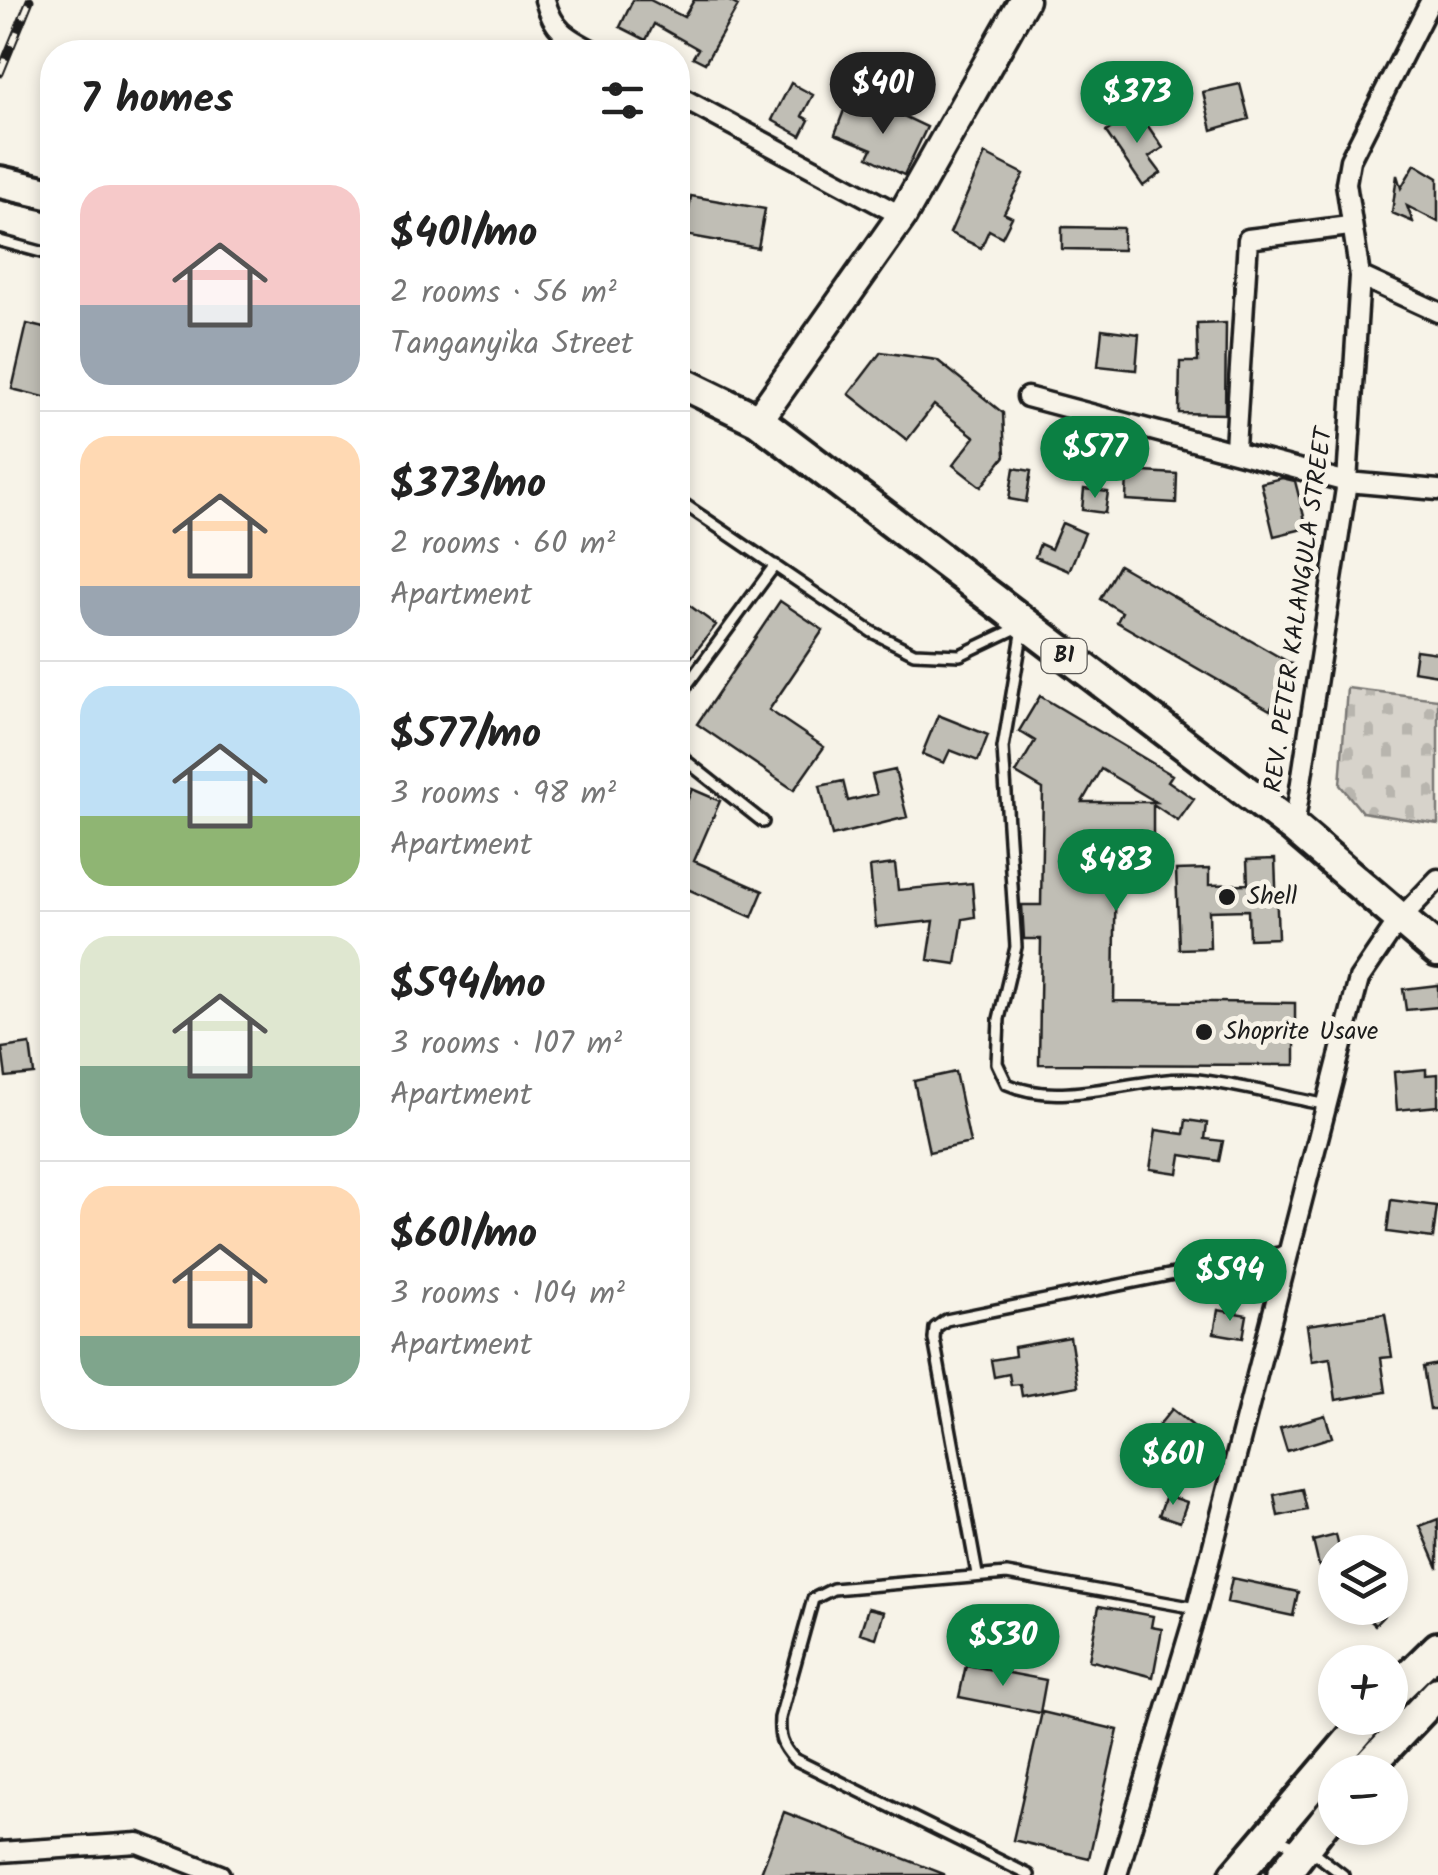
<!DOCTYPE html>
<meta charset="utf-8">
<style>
body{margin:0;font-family:Kalam,sans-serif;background:#f6f6f6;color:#222;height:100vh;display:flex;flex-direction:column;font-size:38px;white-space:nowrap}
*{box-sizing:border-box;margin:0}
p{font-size:32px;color:#767676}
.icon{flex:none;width:55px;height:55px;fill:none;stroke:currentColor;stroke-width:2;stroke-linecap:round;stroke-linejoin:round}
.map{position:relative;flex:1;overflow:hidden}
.details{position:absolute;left:40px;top:40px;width:650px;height:1390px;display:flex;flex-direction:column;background:#fff;border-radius:40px;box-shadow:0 5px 15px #0003}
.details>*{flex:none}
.controls{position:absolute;left:1318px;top:1535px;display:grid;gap:20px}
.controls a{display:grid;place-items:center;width:90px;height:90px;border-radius:50%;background:#fff;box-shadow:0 5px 15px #0003;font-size:50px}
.price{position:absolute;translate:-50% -85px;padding:0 22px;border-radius:35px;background:#0b8043;color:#fff;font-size:32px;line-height:65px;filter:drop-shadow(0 2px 5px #0008)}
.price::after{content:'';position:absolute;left:50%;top:60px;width:30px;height:22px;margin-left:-15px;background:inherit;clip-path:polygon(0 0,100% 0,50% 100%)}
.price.active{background:#222;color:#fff}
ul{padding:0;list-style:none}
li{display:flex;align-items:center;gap:30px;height:250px;padding:0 40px}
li+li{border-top:2px solid #e0e0e0}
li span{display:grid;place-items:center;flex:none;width:280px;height:200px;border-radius:30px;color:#555}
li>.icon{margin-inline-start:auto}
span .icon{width:120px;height:120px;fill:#fffc;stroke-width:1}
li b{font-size:42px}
h2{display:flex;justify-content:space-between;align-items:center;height:120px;padding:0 40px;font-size:42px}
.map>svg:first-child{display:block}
</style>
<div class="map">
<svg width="1438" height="1875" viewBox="0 0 1438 1875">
<defs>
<pattern id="cemetery-stones" width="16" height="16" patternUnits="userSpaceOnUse" patternTransform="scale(2.5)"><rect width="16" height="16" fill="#d7d3cb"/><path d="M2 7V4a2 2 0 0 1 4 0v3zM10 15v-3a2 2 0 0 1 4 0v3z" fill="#b8b5ae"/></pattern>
</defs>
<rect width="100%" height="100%" fill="#f7f3e8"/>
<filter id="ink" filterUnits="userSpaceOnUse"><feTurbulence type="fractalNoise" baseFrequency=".01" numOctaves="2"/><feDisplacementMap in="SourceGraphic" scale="20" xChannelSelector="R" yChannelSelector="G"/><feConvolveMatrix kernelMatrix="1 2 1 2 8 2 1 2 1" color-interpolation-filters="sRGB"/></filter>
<g filter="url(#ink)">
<!-- cemetery -->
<path fill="url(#cemetery-stones)" stroke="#7a7874" stroke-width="2.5" d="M1347 688 1438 699V824L1362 812 1340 785Z"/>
<!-- building -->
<path fill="#c0beb5" stroke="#1c1c1c" stroke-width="2.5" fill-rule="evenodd" d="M633 0H650L684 17 694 0H727L738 6 705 63 693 57 698 49 654 24 646 40 620 27Z
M791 83 813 95 802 116 809 120 801 136 772 120Z
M1240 84 1249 119 1212 130 1203 92Z
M846 105 886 121 891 110 927 127 904 175 868 157 872 149 835 134Z
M1137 110 1163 148 1149 157 1161 173 1143 186 1106 132Z
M985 154 1024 174 1004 213 1012 217 1002 237 989 230 981 248 950 233Z
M1415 164 1438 178V222L1407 206 1413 222 1392 213 1397 175 1401 188Z
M691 196 765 209 758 248 685 235Z
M1062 227 1123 228V250L1062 249Z
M1226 323 1225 414 1179 413 1180 362H1198L1197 324Z
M27 324 52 330V399L12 389Z
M1102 329 1139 334 1136 370 1098 366Z
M881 352 937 360 1003 413 1005 456 981 487 953 465 975 437 934 405 907 440 849 394Z
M1014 468 1031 471 1026 502 1009 499Z
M1127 471 1177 474 1176 503 1126 500Z
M1282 478 1295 481 1307 528 1274 536 1261 483Z
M1084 489 1108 492 1105 513 1082 510Z
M1062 523 1085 533 1069 571 1035 557 1040 544 1051 549Z
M1119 565 1295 666 1270 710 1117 622 1122 612 1100 599Z
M678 597 716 625 687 663 678 656Z
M780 601 823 630 769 710 824 747 794 790 697 724Z
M1416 650 1438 653V675L1413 671Z
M1040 696 1172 775 1168 781 1194 799 1178 821 1153 804V854H1116L1114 1001 1295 1003V1065L1039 1064 1041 939H1024L1022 905H1041L1043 789 1016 773 1035 741 1019 731ZM1101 769 1156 802H1082Z
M938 715 988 735 978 761 950 750 944 763 922 754Z
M895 770 907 817 832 836 820 786 843 781 848 801 877 794 872 775Z
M692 789 720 801 694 861 763 891 752 917 678 885V823Z
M1275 859 1278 938 1249 939 1248 910 1209 911 1210 948 1179 949 1176 870 1209 869V885L1248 884 1247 860Z
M895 864 898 890 972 883 975 917 963 919 956 964 928 960 934 921 876 927 870 867Z
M1438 985V1007L1406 1010 1403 989Z
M30 1044 34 1074 6 1077 2 1048Z
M1426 1069V1075L1438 1074V1106L1397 1110 1394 1072Z
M955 1072 970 1143 929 1152 914 1081Z
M1186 1120 1207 1123 1205 1139 1223 1141 1219 1161 1181 1155 1178 1173 1150 1169 1156 1130 1184 1134Z
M1391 1200 1437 1206 1433 1238 1387 1232Z
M1218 1310 1247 1315 1243 1338 1214 1333Z
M1385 1314 1392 1357 1381 1358 1386 1392 1336 1400 1330 1358 1312 1361 1307 1325Z
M1070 1337 1078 1386 1022 1396 1020 1384 1011 1385 1009 1374 994 1377 991 1360 1015 1356 1014 1347Z
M1438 1364V1409H1430L1423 1367Z
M1172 1409 1208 1438 1164 1492 1138 1471 1164 1439 1154 1431Z
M1325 1415 1332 1437 1287 1451 1280 1428Z
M1302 1489 1307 1510 1278 1516 1274 1495Z
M1166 1495 1187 1502 1180 1522 1159 1515Z
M1438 1519V1568L1420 1526Z
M1336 1535 1340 1552H1335V1562L1319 1566 1313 1541Z
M1232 1578 1298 1592 1293 1616 1227 1602Z
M1099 1606 1153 1616 1151 1627 1162 1629 1153 1677 1089 1660Z
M868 1608 884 1612 876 1638 860 1633Z
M1357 1608H1391L1375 1625Z
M966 1665 1046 1680 1040 1713 959 1697Z
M1042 1712 1118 1730 1089 1858 1013 1840Z
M784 1812 944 1874V1875H760Z"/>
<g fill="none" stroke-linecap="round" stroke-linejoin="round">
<defs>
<path id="lane" d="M0 241 52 255
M678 500 872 632 914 653 960 655 1021 626
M1023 628 1003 748 1016 947 999 1019 997 1063 1007 1084C1065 1110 1137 1074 1198 1080 1241 1085 1284 1097 1327 1105
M678 697 775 565
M678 747 685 760 763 822
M977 1574 934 1339 935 1328 946 1320 1288 1251
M1276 1838 1317 1855 1343 1875
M1029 1875 794 1759C781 1745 779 1737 780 1718L813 1599 833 1589 1007 1574 1196 1608"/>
<path id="street" d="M545 0C553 31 568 38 595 52
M678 96 902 216
M1360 276 1438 312
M1027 397 1347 482 1438 490
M1235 448 1248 239 1349 226
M1294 828 1347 482 1360 276 1346 183 1350 160 1431 0
M0 1852 138 1843 220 1875
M1117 1875 1197 1608 1359 979 1399 920 1438 879"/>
<path id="secondary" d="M758 420 902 216 1024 0"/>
<path id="primary" d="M0 182 52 194
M678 381 758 420 1294 828 1438 951
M1390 1695 1438 1648
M1363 1772 1438 1693
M1236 1875 1369 1718
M1283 1875 1335 1808"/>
</defs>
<!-- lane casing -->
<use href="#lane" stroke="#1c1c1c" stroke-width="16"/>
<!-- street casing -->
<use href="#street" stroke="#1c1c1c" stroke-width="25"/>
<!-- secondary casing -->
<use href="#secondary" stroke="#1c1c1c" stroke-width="35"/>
<!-- primary casing -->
<use href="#primary" stroke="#1c1c1c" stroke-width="38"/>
<!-- lane -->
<use href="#lane" stroke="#f7f3e8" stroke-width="9"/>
<!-- street -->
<use href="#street" stroke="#f7f3e8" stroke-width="18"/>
<!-- secondary -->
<use href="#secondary" stroke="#f7f3e8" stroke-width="28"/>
<!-- primary -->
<use href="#primary" stroke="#f7f3e8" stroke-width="30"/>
<defs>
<path id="rail" d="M0 73 30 0"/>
</defs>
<!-- rail casing -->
<use href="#rail" stroke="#1c1c1c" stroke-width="9"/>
<!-- rail -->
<use href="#rail" stroke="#f7f3e8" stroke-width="5" stroke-dasharray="15" stroke-linecap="butt"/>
</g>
</g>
<!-- markers -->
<g fill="#1c1c1c" stroke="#f7f3e8" stroke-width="4">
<circle cx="1227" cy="897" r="10"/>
<circle cx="1204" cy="1032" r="10"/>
</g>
<g text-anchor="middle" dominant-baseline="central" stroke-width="10" stroke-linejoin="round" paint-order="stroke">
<!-- shield labels -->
<rect fill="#f7f3e8" stroke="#5e5c59" stroke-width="2.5" x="1041.5" y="639" width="45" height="34" rx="8"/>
<g font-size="22" font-weight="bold" fill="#1c1c1c">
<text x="1064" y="656">B1</text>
</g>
<!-- street labels -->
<g font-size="25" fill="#1c1c1c" stroke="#f7f3e8">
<text transform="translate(1299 610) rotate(-82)">REV. PETER KALANGULA STREET</text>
</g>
<!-- poi labels -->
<g font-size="25" fill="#1c1c1c" stroke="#f7f3e8" text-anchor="start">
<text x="1247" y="897">Shell</text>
<text x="1224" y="1032">Shoprite Usave</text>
</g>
</g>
</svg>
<div class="controls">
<a><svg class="icon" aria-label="layers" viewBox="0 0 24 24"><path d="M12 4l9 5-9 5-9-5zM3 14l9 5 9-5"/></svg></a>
<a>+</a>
<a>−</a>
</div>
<b class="price active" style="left:883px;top:137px">$401</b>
<b class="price" style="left:1137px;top:146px">$373</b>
<b class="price" style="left:1095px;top:501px">$577</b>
<b class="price" style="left:1116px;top:914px">$483</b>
<b class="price" style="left:1230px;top:1324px">$594</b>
<b class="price" style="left:1173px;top:1508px">$601</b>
<b class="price" style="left:1003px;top:1689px">$530</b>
<section class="details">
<h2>7 homes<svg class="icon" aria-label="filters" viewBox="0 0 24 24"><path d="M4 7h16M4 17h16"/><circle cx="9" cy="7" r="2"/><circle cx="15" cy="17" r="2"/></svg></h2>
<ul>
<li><span style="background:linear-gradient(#f6c9c9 60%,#9aa5b1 0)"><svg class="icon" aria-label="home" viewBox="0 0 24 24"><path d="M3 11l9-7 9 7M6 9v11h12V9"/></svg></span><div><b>$401/mo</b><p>2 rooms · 56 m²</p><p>Tanganyika Street</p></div></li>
<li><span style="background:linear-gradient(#ffd9b3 75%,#9aa5b1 0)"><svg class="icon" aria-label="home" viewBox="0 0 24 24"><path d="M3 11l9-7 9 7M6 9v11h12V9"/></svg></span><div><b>$373/mo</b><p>2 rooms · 60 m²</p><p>Apartment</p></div></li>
<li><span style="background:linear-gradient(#bfe0f5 65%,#8fb573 0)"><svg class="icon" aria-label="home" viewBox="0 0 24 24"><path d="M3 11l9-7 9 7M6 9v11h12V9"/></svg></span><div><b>$577/mo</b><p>3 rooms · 98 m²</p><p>Apartment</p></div></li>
<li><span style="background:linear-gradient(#dfe7d0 65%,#7fa58c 0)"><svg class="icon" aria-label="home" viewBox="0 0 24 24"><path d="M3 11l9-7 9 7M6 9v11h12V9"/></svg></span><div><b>$594/mo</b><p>3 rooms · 107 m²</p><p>Apartment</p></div></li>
<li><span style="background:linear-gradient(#ffd9b3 75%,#7fa58c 0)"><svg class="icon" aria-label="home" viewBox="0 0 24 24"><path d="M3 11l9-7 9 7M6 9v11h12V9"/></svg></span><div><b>$601/mo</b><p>3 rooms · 104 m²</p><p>Apartment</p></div></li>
</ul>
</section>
</div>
